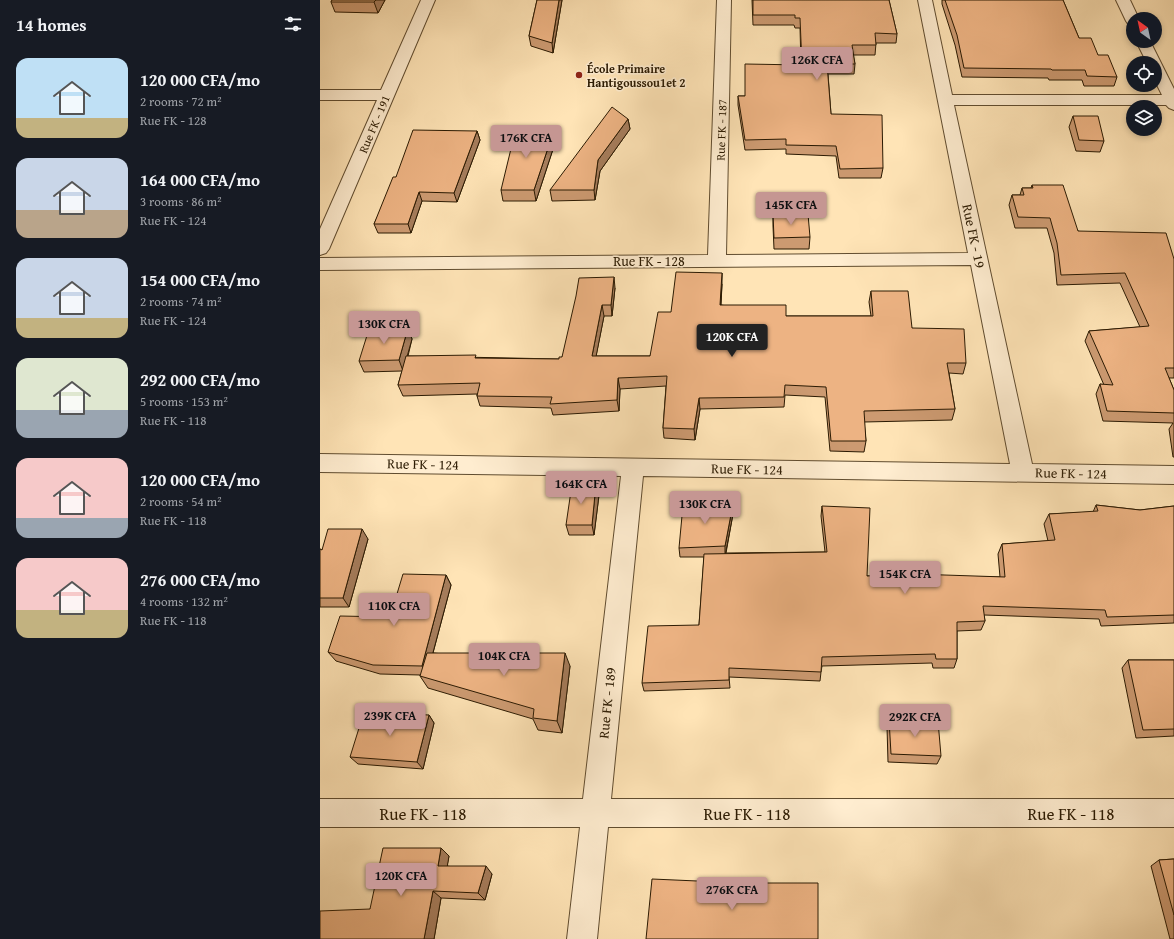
<!DOCTYPE html>
<meta charset="utf-8">
<style>
body{margin:0;font-family:"Gentium Book Plus",serif;background:#20242c;color:#f1f3f6;height:100vh;display:flex;flex-direction:column;font-size:15px;white-space:nowrap}
*{box-sizing:border-box;margin:0}
p{font-size:13px;color:#9ea1a6}
.icon{flex:none;width:22px;height:22px;fill:none;stroke:currentColor;stroke-width:2;stroke-linecap:round;stroke-linejoin:round}
.map{position:relative;flex:1;overflow:hidden}
.details{display:flex;flex-direction:column;background:#171b24;width:320px}
.details>*{flex:none}
.needle{width:26px;rotate:327deg}
.fabs{position:absolute;left:806px;top:12px;display:grid;gap:8px}
.fabs a{display:grid;place-items:center;width:36px;height:36px;border-radius:50%;background:#171b24;box-shadow:0 2px 6px #0003;font-size:20px}
.price{position:absolute;translate:-50% -34px;padding:0 9px;border-radius:4px;background:#c59692;color:#111;font-size:13px;line-height:26px;filter:drop-shadow(0 1px 2px #0008)}
.price::after{content:'';position:absolute;left:50%;top:24px;width:12px;height:9px;margin-left:-6px;background:inherit;clip-path:polygon(0 0,100% 0,50% 100%)}
.price.selected{background:#222;color:#fff}
ul{padding:0;list-style:none}
li{display:flex;align-items:center;gap:12px;height:100px;padding:0 16px}
li span{display:grid;place-items:center;flex:none;width:112px;height:80px;border-radius:12px;color:#555}
li>.icon{margin-inline-start:auto}
span .icon{width:48px;height:48px;fill:#fffc;stroke-width:1}
li b{font-size:17px}
h2{display:flex;justify-content:space-between;align-items:center;height:48px;padding:0 16px;font-size:17px}
main{display:flex;flex:1;min-height:0}
.map>svg:first-child{display:block}
</style>
<main>
<section class="details">
<h2>14 homes<svg class="icon" aria-label="filters" viewBox="0 0 24 24"><path d="M4 7h16M4 17h16"/><circle cx="9" cy="7" r="2"/><circle cx="15" cy="17" r="2"/></svg></h2>
<ul>
<li><span style="background:linear-gradient(#bfe0f5 75%,#c2b280 0)"><svg class="icon" aria-label="home" viewBox="0 0 24 24"><path d="M3 11l9-7 9 7M6 9v11h12V9"/></svg></span><div><b>120 000 CFA/mo</b><p>2 rooms · 72 m²</p><p>Rue FK - 128</p></div></li>
<li><span style="background:linear-gradient(#c9d6e8 65%,#b9a48a 0)"><svg class="icon" aria-label="home" viewBox="0 0 24 24"><path d="M3 11l9-7 9 7M6 9v11h12V9"/></svg></span><div><b>164 000 CFA/mo</b><p>3 rooms · 86 m²</p><p>Rue FK - 124</p></div></li>
<li><span style="background:linear-gradient(#c9d6e8 75%,#c2b280 0)"><svg class="icon" aria-label="home" viewBox="0 0 24 24"><path d="M3 11l9-7 9 7M6 9v11h12V9"/></svg></span><div><b>154 000 CFA/mo</b><p>2 rooms · 74 m²</p><p>Rue FK - 124</p></div></li>
<li><span style="background:linear-gradient(#dfe7d0 65%,#9aa5b1 0)"><svg class="icon" aria-label="home" viewBox="0 0 24 24"><path d="M3 11l9-7 9 7M6 9v11h12V9"/></svg></span><div><b>292 000 CFA/mo</b><p>5 rooms · 153 m²</p><p>Rue FK - 118</p></div></li>
<li><span style="background:linear-gradient(#f6c9c9 75%,#9aa5b1 0)"><svg class="icon" aria-label="home" viewBox="0 0 24 24"><path d="M3 11l9-7 9 7M6 9v11h12V9"/></svg></span><div><b>120 000 CFA/mo</b><p>2 rooms · 54 m²</p><p>Rue FK - 118</p></div></li>
<li><span style="background:linear-gradient(#f6c9c9 65%,#c2b280 0)"><svg class="icon" aria-label="home" viewBox="0 0 24 24"><path d="M3 11l9-7 9 7M6 9v11h12V9"/></svg></span><div><b>276 000 CFA/mo</b><p>4 rooms · 132 m²</p><p>Rue FK - 118</p></div></li>
</ul>
</section>
<div class="map">
<svg width="854" height="939" viewBox="0 0 854 939">
<rect width="100%" height="100%" fill="#ffe4b6"/>
<filter id="stains"><feTurbulence type="fractalNoise" baseFrequency=".005" numOctaves="4"/><feColorMatrix values="0 0 0 0 .2 0 0 0 0 .09 0 0 0 0 .02 0 0 0 .5 -.17"/></filter>
<radialGradient id="worn" r=".72"><stop offset=".6" stop-color="#630" stop-opacity="0"/><stop offset="1" stop-color="#630" stop-opacity=".3"/></radialGradient>
<g fill="none" stroke-linecap="round" stroke-linejoin="round">
<defs>
<path id="minor" d="M101 0H115L9 249 6 253 0 255V229L57 100H0V90H61Z
M397 0H411L406 255 648 253 598 0H612L632 95H842L835 81V63H827L816 41H830L854 89V110L849 108 846 105H634L712 464 854 466V484L323 476 291 799H854V827H288L277 939H247L260 827H0V799H263L301 476 0 472V454L690 464 651 265 0 270V258L388 255Z
M796 0H810L819 19H813V25L808 24 806 21Z"/>
</defs>
<!-- minor casing -->
<use href="#minor" stroke="#604c2f" stroke-width="2"/>
<!-- minor -->
<use href="#minor" fill="#ffedd0" fill-rule="evenodd"/>
</g>
<!-- wall -->
<path fill="#cc9a71" stroke="#2b1a02" d="M12 0H65L58 13 15 12 11 2Z
M217 0H242L233 53 211 46 209 36Z
M432 0H569L577 34 576 43H556L555 55H533L535 64 534 74H508L511 114 563 168 561 178H519L516 156 466 154V149L425 150 418 105V96H425L481 65 480 28H475L474 25H433Z
M622 0H743L759 38 778 55 797 77 794 86H764L762 80H729L728 78 642 77 635 45 622 4Z
M753 116 784 141 780 152 756 151 749 127Z
M308 119 310 129 280 171 275 200 232 201 230 190Z
M234 130 236 140 216 201H183L181 190Z
M157 131 160 140 137 202 102 201 91 233H58L54 224 76 177Z
M712 185 758 231 854 259V378H849L854 390V457H853L849 429 853 423 783 421 776 394 780 384 784 385 765 341 769 331 820 327 800 283 737 285 734 253 727 228H695L689 205 692 195H700L702 188H711Z
M453 214 490 237 489 249H454L453 226Z
M402 284 401 305 466 316H551L549 302 551 291 592 328 646 363 643 374 629 373 635 409 632 420 544 422 546 441 544 452 510 451 505 397 465 395 464 407 380 409 375 440 344 438 343 428 346 386 300 389 299 411 233 415 231 408 160 406 157 396V394L83 396 78 385 82 371 44 372 39 361 88 328 92 339 88 356 239 359 242 357 295 288 292 316H284L276 356H330L351 312Z
M276 484 279 495 274 535H249L246 525Z
M413 504V514L406 553 505 552 501 516 502 506 547 576 680 577 678 554 682 544 728 541 724 524 729 514 773 512 776 505 820 510 854 506V623L781 626 779 619 664 615 665 621 661 630 637 631V659L634 668H613L612 663 502 666 501 672 500 681 409 677 410 688 324 691 322 683 379 625 384 557H360L359 548Z
M48 539 29 607H0V549L2 550Z
M126 575 131 585 113 653 250 666 242 733 218 730 213 719 108 688 100 676V675L60 674 16 661 8 652 70 617Z
M808 660H854V736L816 738 802 668Z
M109 715 114 723 103 769 38 764 30 757Z
M569 719 621 756 617 764 568 762 567 727Z
M121 848 129 856 127 866 172 874 165 900 121 898 114 939H0L50 909Z
M854 859V939H850L831 866 839 860Z"/>
<!-- shaded-wall -->
<path fill="#a67d5c" stroke="#2b1a02" d="M56 0H65L58 13 54 2Z
M239 0H242L233 53 232 43Z
M308 119 310 129 280 171 275 200 274 190 278 160Z
M234 130 236 140 216 201 214 190Z
M157 131 160 140 137 202 134 193Z
M99 192 102 201 91 233 88 224Z
M402 273V284L400 316V305Z
M294 277 295 288 292 316 291 305Z
M282 305 284 316 274 367 272 356Z
M88 328 92 339 83 371 79 360Z
M298 378 300 389 299 411 297 400Z
M379 398 380 409 375 440 374 429Z
M276 484 279 495 274 535 272 525Z
M413 504V514L405 556V546Z
M42 529 48 539 29 607 23 598Z
M126 575 131 585 107 675 102 666Z
M245 653 250 666 242 733 237 721Z
M109 715 114 723 103 769 97 762Z
M121 848 129 856 126 874 118 866Z
M166 866 172 874 165 900 158 893Z
M113 891 121 898 114 939H104Z"/>
<!-- building -->
<path fill="#edb383" stroke="#2b1a02" d="M12 0H56L54 2H11Z
M217 0H239L232 43 209 36Z
M433 0H569L577 34 555 33 556 45H532L535 64H507L511 114 562 115 563 168 520 169 516 146 466 145V139L425 140 418 96H425V64L482 65 480 18H475V15H433Z
M625 0H743L759 38H771L778 55H788L797 77 767 76 765 70H732L731 69 644 68 637 35Z
M292 107 308 119 278 160 274 190H230Z
M753 116H778L784 141 759 140Z
M196 128 234 130 214 190H181Z
M93 130 157 131 134 193 99 192 88 224H54L73 177H76Z
M712 185H743L758 231 846 233 854 259V368H845L854 390V413L787 411 780 384 793 385 769 331 829 326 805 273 741 275 737 243 730 218 698 217 692 195H704L702 188H713Z
M453 214H488L490 237 454 238Z
M356 272 402 273 400 305H466V316H553L551 291H588L592 328 644 329 646 363H627L635 409 544 411 546 441H511L506 387 465 385 464 397 379 398 374 429 343 428 347 376 298 378 297 400 230 404 232 397 157 396 160 383 78 385 86 356 156 355 155 358 239 359V357H242L256 296 259 278 294 277 291 305H282L272 356H330L338 312H351Z
M88 328 79 360 39 361 49 329Z
M252 484H276L272 525H246Z
M413 504 405 546 359 548 363 505Z
M776 505 820 510 854 506V615L787 617 785 610 663 606 665 621 637 622V659H616L615 654 502 657 501 672 409 668V680L322 683 328 626 379 625 384 554 507 552 502 506 550 508 547 576 594 574 685 577 682 544 735 540 729 514 778 511Z
M8 529H42L23 598H0V549L2 550Z
M83 574 126 575 102 666 53 665 8 652 20 616 70 617Z
M107 653H245L237 721 213 718 214 709 100 676Z
M808 660H854V729L823 730Z
M44 712 109 715 97 762 30 757Z
M569 719 618 721 621 756 571 754Z
M63 848H121L118 866H166L158 893 113 891 104 939H0V911L50 909Z
M854 859V915L839 860Z
M332 879 400 882V883H498V939H326Z"/>
<!-- markers -->
<circle fill="#8f2418" stroke="#ffedd0" stroke-width="1.5" cx="259" cy="75" r="4"/>
<g text-anchor="middle" dominant-baseline="central" stroke-width="3" stroke-linejoin="round" paint-order="stroke">
<!-- far-poi labels -->
<g font-size="12" font-weight="bold" fill="#2b1a02" stroke="#ffedd0" text-anchor="start">
<text x="267" y="68">École Primaire<tspan x="267" dy="14">Hantigoussou1et 2</tspan></text>
</g>
<!-- far-street labels -->
<g font-size="12" fill="#2b1a02" stroke="#ffedd0">
<text transform="translate(54 124) rotate(-67)">Rue FK - 191</text>
<text transform="translate(401 130) rotate(-88)">Rue FK - 187</text>
</g>
<!-- street labels -->
<g font-size="14" fill="#2b1a02" stroke="#ffedd0">
<text transform="translate(654 236) rotate(78)">Rue FK - 19</text>
<text x="329" y="261">Rue FK - 128</text>
<text transform="translate(103 464) rotate(1)">Rue FK - 124</text>
<text transform="translate(427 469) rotate(1)">Rue FK - 124</text>
<text transform="translate(751 473) rotate(1)">Rue FK - 124</text>
<text transform="translate(287 703) rotate(-84)">Rue FK - 189</text>
</g>
<!-- near-street labels -->
<g font-size="17" fill="#2b1a02" stroke="#ffedd0">
<text x="103" y="813">Rue FK - 118</text>
<text x="427" y="813">Rue FK - 118</text>
<text x="751" y="813">Rue FK - 118</text>
</g>
</g>
<rect width="100%" height="100%" filter="url(#stains)"/>
<rect width="100%" height="100%" fill="url(#worn)"/>
</svg>
<div class="fabs">
<a><svg class="needle" viewBox="-14 -14 28 28"><path d="M0-13l5 13h-10z" fill="#e53935"/><path d="M0 13l5-13h-10z" fill="#9ea1a6"/></svg></a>
<a><svg class="icon" aria-label="locate" viewBox="0 0 24 24"><circle cx="12" cy="12" r="6"/><path d="M12 2v4M12 18v4M2 12h4M18 12h4"/></svg></a>
<a><svg class="icon" aria-label="layers" viewBox="0 0 24 24"><path d="M12 4l9 5-9 5-9-5zM3 14l9 5 9-5"/></svg></a>
</div>
<b class="price" style="left:497px;top:81px">126K CFA</b>
<b class="price" style="left:206px;top:159px">176K CFA</b>
<b class="price" style="left:471px;top:226px">145K CFA</b>
<b class="price" style="left:64px;top:345px">130K CFA</b>
<b class="price selected" style="left:412px;top:358px">120K CFA</b>
<b class="price" style="left:261px;top:505px">164K CFA</b>
<b class="price" style="left:385px;top:525px">130K CFA</b>
<b class="price" style="left:585px;top:595px">154K CFA</b>
<b class="price" style="left:74px;top:627px">110K CFA</b>
<b class="price" style="left:184px;top:677px">104K CFA</b>
<b class="price" style="left:70px;top:737px">239K CFA</b>
<b class="price" style="left:595px;top:738px">292K CFA</b>
<b class="price" style="left:81px;top:897px">120K CFA</b>
<b class="price" style="left:412px;top:911px">276K CFA</b>
</div>
</main>
